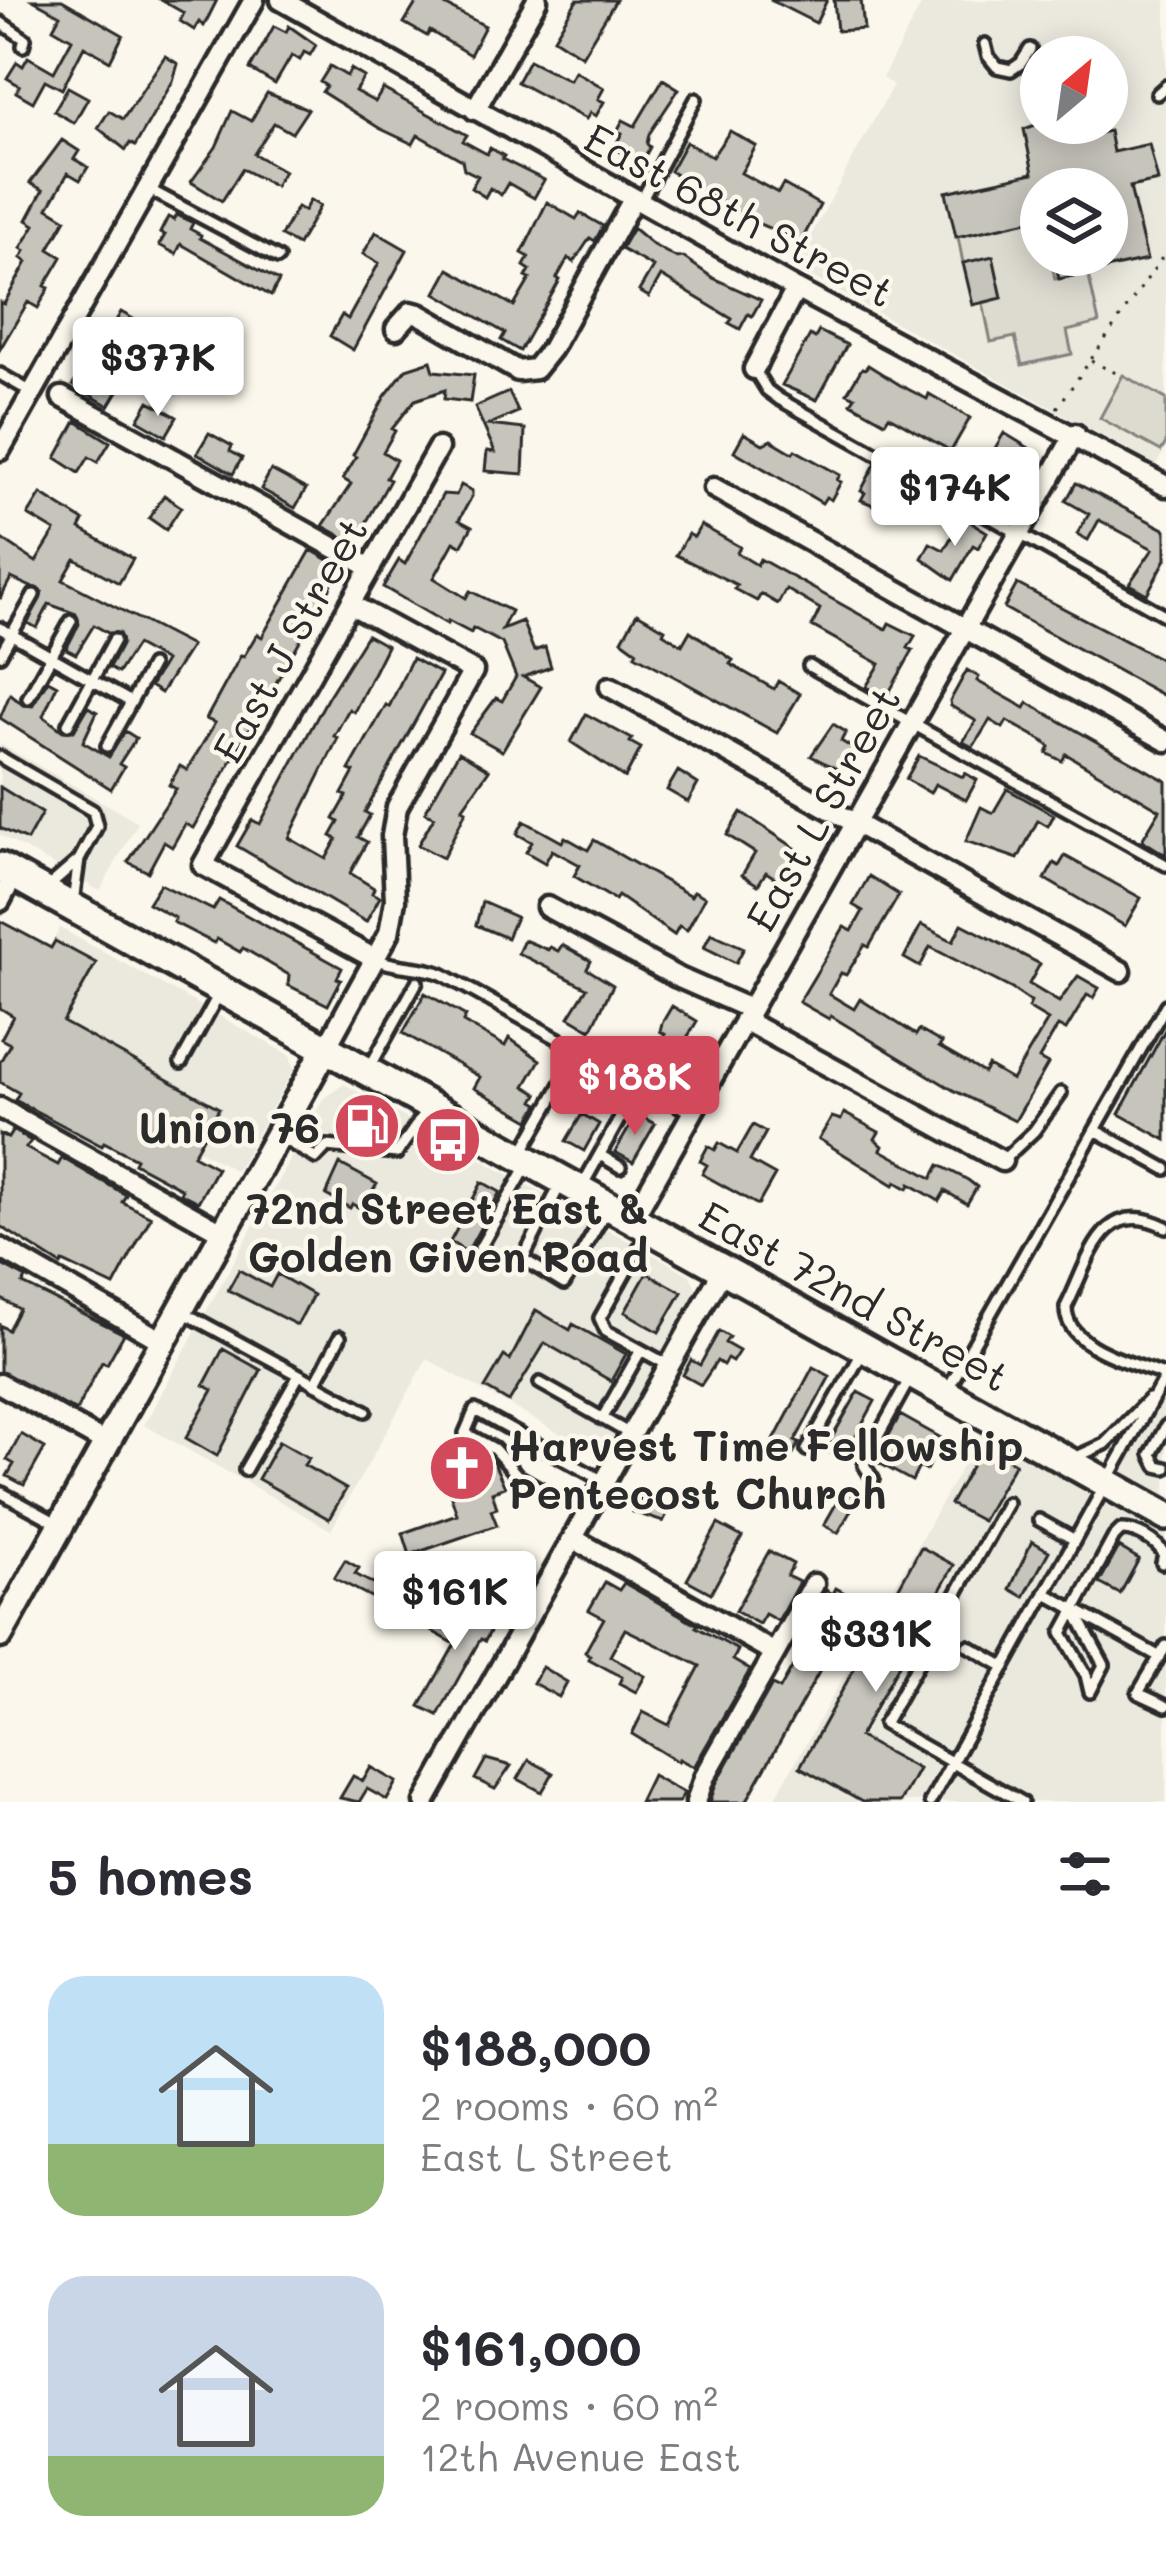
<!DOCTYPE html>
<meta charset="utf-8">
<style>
body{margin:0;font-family:Mali,sans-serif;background:#f7f7f7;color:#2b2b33;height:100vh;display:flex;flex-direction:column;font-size:45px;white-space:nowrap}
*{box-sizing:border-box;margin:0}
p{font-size:39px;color:#7c7c81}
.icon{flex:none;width:66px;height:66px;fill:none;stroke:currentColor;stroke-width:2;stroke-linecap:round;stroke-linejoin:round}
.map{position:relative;height:1802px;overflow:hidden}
.sheet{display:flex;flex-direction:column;background:#fff;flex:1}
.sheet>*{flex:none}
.needle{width:78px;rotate:29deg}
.buttons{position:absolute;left:1020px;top:36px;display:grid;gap:24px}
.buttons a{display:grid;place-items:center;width:108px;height:108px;border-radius:50%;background:#fff;box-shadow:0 6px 30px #0003;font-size:60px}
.price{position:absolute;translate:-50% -102px;padding:0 27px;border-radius:12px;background:#fff;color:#222;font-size:39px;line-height:78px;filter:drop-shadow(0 3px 6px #0008)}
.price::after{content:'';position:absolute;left:50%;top:72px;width:36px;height:27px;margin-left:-18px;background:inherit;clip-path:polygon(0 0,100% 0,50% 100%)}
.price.on{background:#d1495b;color:#fff}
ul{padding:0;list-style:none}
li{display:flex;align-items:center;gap:36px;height:300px;padding:0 48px}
li span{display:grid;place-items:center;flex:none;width:336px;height:240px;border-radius:36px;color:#555}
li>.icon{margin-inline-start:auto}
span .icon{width:144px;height:144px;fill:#fffc;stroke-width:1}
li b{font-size:51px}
h2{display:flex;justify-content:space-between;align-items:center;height:144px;padding:0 48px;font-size:51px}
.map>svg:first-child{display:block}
</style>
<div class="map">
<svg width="1166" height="1802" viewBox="0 0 1166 1802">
<rect width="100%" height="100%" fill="#fbf7ec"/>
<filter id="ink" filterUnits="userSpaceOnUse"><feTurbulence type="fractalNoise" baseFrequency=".00833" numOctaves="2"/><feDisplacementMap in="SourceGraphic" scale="24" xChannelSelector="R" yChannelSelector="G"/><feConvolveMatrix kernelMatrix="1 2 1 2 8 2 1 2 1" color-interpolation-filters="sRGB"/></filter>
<g filter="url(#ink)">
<!-- built -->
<path fill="#ebe8de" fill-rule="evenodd" d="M924 0H1166V448L1156 465 794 267 893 85 882 78ZM1041 57H1107V123H1041ZM1041 189H1107V255H1041Z
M0 744 138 822 100 891 0 835Z
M60 928 290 1055 294 1069 236 1171 0 1039Z
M344 1084 690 1275 696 1288 691 1300 603 1458 427 1359 331 1530 144 1425 323 1099Z
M1166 1375V1802H773L989 1418 1106 1483Z"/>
<!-- green -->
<path fill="#dddad0" stroke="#84827e" stroke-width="3" d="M1041 218V255H1076L1051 260 1055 279 1088 273 1099 323 1067 331 1072 354 1022 365 1015 337 991 342 983 303 1002 298 993 257 963 263 958 237Z
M1123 375 1166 399V443L1161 451 1100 418Z"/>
<!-- building -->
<path fill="#c7c4bc" stroke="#2b2b2b" stroke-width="3" d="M33 0H62L123 35 110 61 84 46 62 89 45 80 33 102 16 92 20 86 7 78 17 62 23 66 28 57 54 72 72 39 53 28 60 15Z
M161 0H217L204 26 199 22 194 30 180 21 184 13Z
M418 0H435L485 26 470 55 430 31 427 36 404 23Z
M577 0H616L582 56 554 38Z
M770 0H827L816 23Z
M834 0H861L864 29 837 31Z
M274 26 286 32 289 26 316 45 310 55 304 52 300 60 292 55 275 84 250 69Z
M165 56 178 64 173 81 135 146 130 143 126 150 98 128 109 111 123 119Z
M529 60 569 80 575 71 604 88 598 99 604 102 596 116 590 113 586 119 517 82Z
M330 66 347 76 351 69 364 77 355 91 375 102 383 89 467 135 463 141 487 154 490 148 504 156 502 159 544 180 534 198 508 183 501 195 490 188 485 197 471 188 478 176 464 169 462 160 418 135 413 144 379 128 322 92 326 86 320 82Z
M663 79 679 89 649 134 647 144 650 147 643 160 633 154 631 158 614 148 622 133 617 131 623 120 635 126Z
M68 87 88 98 74 123 54 111Z
M267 93 308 109 292 133 274 123 254 154 284 171 275 186 242 169 222 201 191 182 216 147 232 111 251 121Z
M1041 123H1098L1100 133 1109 131 1113 152 1149 144 1158 181 1130 187 1147 260 1059 279 1055 262 1107 255V189H1041V218L956 237 946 192 1033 173 1024 129Z
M730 131 756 146 741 173 778 193 783 184 820 205 801 242 757 223 670 171 686 142 712 157Z
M62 140 79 151 74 159 88 167 80 180 68 173 48 208 66 219 49 249 62 257 45 286 49 288 38 308 28 302 0 349V302L4 304 27 262 21 258 25 251 21 248 35 225 27 220 43 190 30 183Z
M310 200 320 206 298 245 281 236 297 207 304 211Z
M547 202 576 219 580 213 603 226 595 241 590 238 574 262 568 258 557 278 560 280 520 351 501 340 505 333 436 293 449 269 514 306 530 279 526 277 530 270 524 266 529 257 522 253Z
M177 215 193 223 190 229 201 235 200 238 279 281 271 296 181 244 176 254 159 245 165 235 160 233 168 217 174 220Z
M633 228 653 245 677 258 683 257 713 278 761 300 752 316 748 314 740 329 729 323 732 319 661 276 649 297 639 291 653 267 621 249Z
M376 232 407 250 353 350 330 336 342 315 348 319 379 263 363 254Z
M993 256 1002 298 973 305 963 263Z
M121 312 142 324 122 360 100 348Z
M819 331 847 345 817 400 782 385 810 335 815 338Z
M431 361 434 371 474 375 470 402 444 399 445 390 415 400 392 429 395 431 383 452 396 460 386 478 390 480 357 539 352 537 350 541 323 526 351 484 343 479 356 457 353 455 385 396 406 369Z
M85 365 121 386 109 406 73 385Z
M868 365 900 385 927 399 929 394 970 418 951 451 889 416 885 422 851 403 855 397 847 393 862 368 865 369Z
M509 392 518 412 488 425 525 429 523 474 485 471 487 451 495 452 475 407Z
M149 401 177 417 166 436 138 420Z
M76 421 110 442 98 462 89 457 79 473 56 458Z
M209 433 232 446 230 451 242 458 233 474 197 453Z
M744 433 763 444 771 440 793 453 795 450 840 475 837 480 841 482 831 500 826 497 822 503 734 451Z
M1004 433 1029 448 997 505 979 495 1000 461 991 455Z
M875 464 929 498 920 515 907 507 897 515 861 500 865 493 861 491Z
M271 470 306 489 295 508 261 489Z
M1076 483 1166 530V559L1147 594 1129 584 1153 549 1099 520 1088 540 1077 534 1089 514 1066 501Z
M461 485 472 491V496L459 520 472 527 461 546 454 542 434 578 466 598 470 591 511 611 502 629 522 621 534 651 545 647 551 667 523 677 541 687 502 751 470 733 496 698 502 701 516 677 502 643 473 628 471 633 448 621 447 624 383 587 399 560 405 564 443 494 456 495Z
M41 494 84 521 80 529 133 559 119 583 75 559 63 580 191 646 161 693 150 686 165 661 136 645 118 673 109 668 122 643 119 633H108L94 625 76 654 66 649 79 624 76 614 49 604 37 628 28 623 42 592 11 578 0 599V538L36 562 55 531 28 515Z
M164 495 181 507 166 530 149 518Z
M963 517 987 532 978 548 973 545 953 580 922 558 930 543 944 550Z
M701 525 740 547 737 553 757 565 760 559 886 629 889 623 915 636 908 648 913 650 886 698 866 687 880 664 812 626 820 609 786 589 778 604 761 594 757 601 734 589 737 585 676 555 688 534 694 537Z
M311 550 339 566 330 588 193 828 185 824 172 847 164 842 148 872 128 862 176 789 169 785 180 766 187 770 215 723 206 719 241 655 244 656 257 634 262 637Z
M1017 584 1166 662V697L1004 608Z
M637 613 665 629 663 633 682 645 690 631 733 660 730 664 774 689 778 681 800 694 777 733 635 655 637 651 622 640Z
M367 635 387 646 354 712 349 709 334 736 338 738 289 838 326 859 337 839 331 836 339 822 334 819 347 796 342 794 354 772 349 770 386 705 389 707 412 658 441 674 365 812 370 815 358 837 367 842 350 873 374 888 372 893 380 897 366 922 237 846 252 820 260 824 328 697Z
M967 670 979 677 977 681 1025 708 1028 703 1166 781V855L1142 840 1160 810 1066 754 1062 761 1047 753 1050 747 1043 741 1007 721 1003 728 990 720 973 747 963 742 976 721 951 706 950 701Z
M48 680 57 685 43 716 63 731H74L88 707 97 712 83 742 109 757 125 731 136 738 119 764 124 767 111 789 0 718 10 694 23 705 32 706Z
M586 714 632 739 630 742 641 748 625 778 571 742Z
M833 724 846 732 841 741 854 749 841 771 811 756Z
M459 752 489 770 462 809 466 811 443 858 418 845 434 817 425 812Z
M919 756 963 777 965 773 977 780 966 800 935 784 930 793 906 779Z
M678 771 698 784 688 802 667 790Z
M0 787 42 813 27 840 0 828Z
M1007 789 1054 815 1048 826 1038 820 1018 859 966 841 981 807 993 813Z
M741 812 798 850 781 882 766 872 758 885 742 875 755 853 727 835Z
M524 821 562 842 565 837 588 850 594 840 691 896 694 891 705 897 687 930 679 926 674 935 618 896 615 900 574 876 580 865 552 850 545 863 526 852 532 842 517 834Z
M1065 856 1141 898 1125 926 1045 879 1054 863 1059 866Z
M869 876 899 895 869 947 865 945 846 975 841 973 829 994 854 1009 860 999 916 1035 919 1030 942 1043 939 1047 984 1073 988 1066 1012 1080 1048 1020 1028 1008 1031 1002 1012 989 930 947 920 967 904 958 921 925 953 941 962 924 1040 964 1029 984 1059 1002 1078 976 1099 988 1093 998 1087 995 1066 1030 1058 1026 1039 1059 1048 1064 1015 1121 953 1090 831 1016 829 1019 799 1002 844 927 852 931 863 911 853 905Z
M160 884 213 910 219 900 342 968 337 978 341 980 328 1005 288 985 289 975 243 948 240 952 217 939 214 943 173 922 175 918 148 903Z
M482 902 516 917 507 938 476 925Z
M0 921 51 948 55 941 96 963 63 1022 219 1108 193 1155 217 1168 198 1202 180 1193 182 1189 134 1163 136 1159 104 1142 102 1146 15 1100 19 1093 0 1082V1062L10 1044 1 1039 13 1016 0 1008Z
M711 933 744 948 736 963 704 947Z
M524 940 548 950 550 947 558 951 562 945 591 961 587 969 613 985 591 1030 569 1017 587 988 518 953Z
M425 993 466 1016 463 1022 505 1046 509 1038 540 1060 525 1086 538 1094 534 1101 539 1104 530 1120 474 1088 480 1077 403 1033Z
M672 1006 697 1021 676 1057 681 1060 675 1070 670 1067 661 1079 641 1066 647 1056H652L646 1052 651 1044 657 1047 665 1034 660 1031 662 1023Z
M1166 1028V1140L1119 1114Z
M350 1107 392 1130 385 1143 342 1121Z
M844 1113 879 1132 875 1139 883 1146 881 1150 932 1178 939 1165 968 1180 977 1187 967 1204 945 1191 939 1201 910 1184 908 1189 896 1182 894 1185 819 1139 832 1117 841 1120Z
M582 1114 599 1124 584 1151 566 1141Z
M637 1114 655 1124 633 1162 615 1152Z
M753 1125 766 1132 750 1161 775 1175 758 1205 702 1174 707 1165 700 1161 708 1146 715 1150 719 1143 737 1153Z
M13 1130 31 1141 26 1148 58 1165 62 1158 126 1195 122 1202 151 1217 114 1286 63 1262 61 1265 0 1226V1134L8 1138Z
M340 1164 377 1184 362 1209 352 1204 350 1208 326 1195Z
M482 1182 500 1192 467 1252 450 1242Z
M0 1264 26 1278 23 1284 124 1334 107 1364 102 1362 76 1411 0 1371V1325L8 1330 19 1309 0 1298Z
M239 1270 270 1287 277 1274 313 1295 297 1325 228 1290Z
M647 1273 682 1292 659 1332 625 1312Z
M536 1310 570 1330 573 1324 626 1354 611 1381 545 1343 509 1402 485 1388 504 1356 510 1360Z
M719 1331 729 1337 725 1343 739 1351 732 1362 727 1359 723 1365 717 1361 701 1385 683 1375 691 1360 700 1365Z
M223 1349 261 1370 217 1456 186 1438 213 1390 204 1385Z
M813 1367 830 1376 795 1441 799 1443 793 1454 773 1442Z
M858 1392 875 1401 843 1460 825 1450Z
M900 1415 943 1439 926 1470 919 1467 912 1481 875 1461Z
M21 1434 45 1448 24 1485 7 1476 14 1464 7 1460Z
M279 1441 309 1458 304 1465 346 1489 329 1519 258 1479Z
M983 1445 1015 1463 982 1521 950 1504Z
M493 1461 505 1487 492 1492 497 1508 491 1510 497 1525 410 1555 403 1533 457 1514 445 1478Z
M844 1490 858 1498 838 1533 824 1525Z
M645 1491 667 1504 664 1510 668 1512 663 1522 633 1512Z
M718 1524 742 1537 711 1593 687 1580Z
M1032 1541 1049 1551 1024 1597 1010 1589Z
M921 1547 954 1565 859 1737 918 1769 900 1802H862L800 1767Z
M1119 1547 1139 1559 1120 1594 1099 1583Z
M769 1551 793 1564 787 1576 799 1582 778 1621 765 1614 759 1624 735 1611Z
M345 1560 359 1568 355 1574 387 1591 381 1602 334 1578Z
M605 1582 619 1590 624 1583 698 1625 696 1627 738 1650 733 1660 750 1670 694 1767 679 1759 678 1762 632 1734 643 1712 669 1725 700 1666 625 1629 610 1656 645 1676 636 1692 619 1683 622 1677 589 1659 590 1656 585 1652 604 1618 589 1610Z
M836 1588 859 1601 746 1802H710L716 1784 772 1685 780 1689 815 1627 807 1623 826 1590 833 1594Z
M458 1606 493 1626 485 1641 481 1639 477 1645 438 1715 420 1706 455 1644 430 1630 438 1616 442 1618 445 1613 452 1617Z
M542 1667 567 1682 559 1697 533 1683Z
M486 1759 511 1766 495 1789 475 1779Z
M529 1760 553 1773 542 1792 518 1779Z
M371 1767 397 1782 387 1800 367 1789 359 1802 340 1798 353 1776 363 1781Z
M652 1775 684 1793 679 1802H639Z"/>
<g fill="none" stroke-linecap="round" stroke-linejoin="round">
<defs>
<path id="lane" d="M0 22 25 39 23 46
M985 44 988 56 997 67 1011 70 1021 63 1030 49
M1157 94 1166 86
M148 189 278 258
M640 203 696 99
M754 369 767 390 779 399 1166 616
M0 374 33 393
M0 628 131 702
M0 655 34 595
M809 666 1166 865
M28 698 71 621
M68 724 114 640
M107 746 151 666
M0 757 93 811 97 826 79 860 73 902
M47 888 79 860
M375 959C398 969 420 965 442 974L690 1112
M181 1063 219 994
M370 1067 417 982
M1097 1131 1166 1169
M278 1136 316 1158 327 1146 397 1153 429 1107
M521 1154 580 1051
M600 1155 620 1167
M1002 1161 1034 1131 1061 1093
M561 1183 523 1259 564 1284 606 1211
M581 1188 624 1111
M1166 1227C1100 1194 1089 1263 1066 1307 1065 1349 1135 1363 1166 1376
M648 1232 600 1318 606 1331 670 1366
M480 1248 528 1164
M181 1311 366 1411
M540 1383 630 1434
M315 1384 340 1337
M946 1392 1166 1005
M602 1419 641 1350
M1166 1426 1151 1454 1157 1466 1166 1468
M807 1450 862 1353
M1074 1458 1105 1444 1149 1399
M245 1470 299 1375
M873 1479 864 1465 867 1456 909 1380
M0 1492 57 1523
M1007 1503 884 1724 1022 1802
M587 1515 518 1476 494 1449 465 1433 475 1410 605 1482
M1039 1520 1075 1540
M1045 1593 1160 1657
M1074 1609 1104 1665 1090 1692
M968 1646 1005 1667
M1166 1646 1138 1693 1166 1706
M1090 1692 1086 1675 1062 1633 1114 1537 1121 1530C1135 1529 1157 1541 1164 1554L1162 1563
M930 1802 1166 1375"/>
<path id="street" d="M281 0 796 289 1166 486
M475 110 537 0
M396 329 411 312 419 314 518 371 535 369 551 349 633 199
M754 369 796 289
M62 397 371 568
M0 450 254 0
M714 488 1166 741
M610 687 1121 971
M0 901 14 875
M547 907 677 977 750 1009
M375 959 203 865 438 448
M744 1020 1002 1161
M326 1048 389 933 395 900 392 836 397 807 473 671 350 604
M0 1108 224 1233
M633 1218 1075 434
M0 1248 164 1342
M0 1384 107 1444
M574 1539 775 1653
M425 1802 724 1268
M696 1802 704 1778 814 1584"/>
<path id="secondary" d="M0 1635 326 1048"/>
<path id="primary" d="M0 867 1166 1516"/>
</defs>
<!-- lane casing -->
<use href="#lane" stroke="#2b2b2b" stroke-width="18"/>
<!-- street casing -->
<use href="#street" stroke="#2b2b2b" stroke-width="27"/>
<!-- secondary casing -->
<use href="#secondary" stroke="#2b2b2b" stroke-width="33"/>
<!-- primary casing -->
<use href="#primary" stroke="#2b2b2b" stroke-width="36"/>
<!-- path -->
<path stroke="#2b2b2b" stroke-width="3" stroke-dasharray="3 9" stroke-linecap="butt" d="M1091 361 1122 376
M1057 408 1166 252"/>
<!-- lane -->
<use href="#lane" stroke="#fbf7ec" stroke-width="9"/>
<!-- street -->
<use href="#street" stroke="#fbf7ec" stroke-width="18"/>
<!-- secondary -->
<use href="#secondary" stroke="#fbf7ec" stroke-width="24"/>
<!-- primary -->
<use href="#primary" stroke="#fbf7ec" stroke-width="27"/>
</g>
</g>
<!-- icons -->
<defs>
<symbol id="fuel-disc" viewBox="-11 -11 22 22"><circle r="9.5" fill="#d1495b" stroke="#fbf7ec"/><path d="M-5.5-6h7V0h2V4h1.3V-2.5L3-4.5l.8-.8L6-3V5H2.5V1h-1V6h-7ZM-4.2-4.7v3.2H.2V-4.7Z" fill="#fff"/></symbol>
<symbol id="bus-disc" viewBox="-11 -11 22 22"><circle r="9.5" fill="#d1495b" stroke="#fbf7ec"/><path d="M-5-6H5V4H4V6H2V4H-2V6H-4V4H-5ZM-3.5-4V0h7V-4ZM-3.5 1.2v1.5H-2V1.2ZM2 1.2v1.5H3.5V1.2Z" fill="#fff"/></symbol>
<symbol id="church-disc" viewBox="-11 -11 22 22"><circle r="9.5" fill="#d1495b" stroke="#fbf7ec"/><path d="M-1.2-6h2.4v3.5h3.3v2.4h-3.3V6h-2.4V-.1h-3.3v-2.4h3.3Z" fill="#fff"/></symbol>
</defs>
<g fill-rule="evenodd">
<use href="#fuel-disc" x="329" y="1088" width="76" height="76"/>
<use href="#bus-disc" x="410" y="1102" width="76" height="76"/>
<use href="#church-disc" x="424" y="1430" width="76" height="76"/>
</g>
<g text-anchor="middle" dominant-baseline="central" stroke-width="9" stroke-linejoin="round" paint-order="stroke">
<!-- street labels -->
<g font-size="42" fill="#2b2b2b" stroke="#fbf7ec">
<text transform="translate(740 214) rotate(28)">East 68th Street</text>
<text transform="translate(289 639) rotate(-61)">East J Street</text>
<text transform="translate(822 808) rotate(-61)">East L Street</text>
<text transform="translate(855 1295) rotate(29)">East 72nd Street</text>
</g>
<!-- poi labels -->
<g font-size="42" font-weight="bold" fill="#2b2b2b" stroke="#fbf7ec" text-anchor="end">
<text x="320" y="1126">Union 76</text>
<text x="448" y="1207" text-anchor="middle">72nd Street East &amp;<tspan x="448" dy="48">Golden Given Road</tspan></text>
<text x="508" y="1444" text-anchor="start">Harvest Time Fellowship<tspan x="508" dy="48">Pentecost Church</tspan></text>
</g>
</g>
</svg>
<div class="buttons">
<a><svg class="needle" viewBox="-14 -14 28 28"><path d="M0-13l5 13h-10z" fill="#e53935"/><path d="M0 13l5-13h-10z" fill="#7c7c81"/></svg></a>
<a><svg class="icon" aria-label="layers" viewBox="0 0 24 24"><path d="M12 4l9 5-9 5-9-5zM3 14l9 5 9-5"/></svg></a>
</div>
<b class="price" style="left:158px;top:419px">$377K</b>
<b class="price" style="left:955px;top:549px">$174K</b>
<b class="price on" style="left:635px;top:1138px">$188K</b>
<b class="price" style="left:455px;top:1653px">$161K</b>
<b class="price" style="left:876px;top:1695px">$331K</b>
</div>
<section class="sheet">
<h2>5 homes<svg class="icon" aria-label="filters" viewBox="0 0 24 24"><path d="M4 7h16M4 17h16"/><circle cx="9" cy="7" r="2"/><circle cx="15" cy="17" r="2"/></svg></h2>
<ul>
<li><span style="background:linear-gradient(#bfe0f5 70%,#8fb573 0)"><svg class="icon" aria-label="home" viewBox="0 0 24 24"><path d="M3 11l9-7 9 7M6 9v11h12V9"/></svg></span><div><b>$188,000</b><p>2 rooms · 60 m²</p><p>East L Street</p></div></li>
<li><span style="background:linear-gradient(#c9d6e8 75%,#8fb573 0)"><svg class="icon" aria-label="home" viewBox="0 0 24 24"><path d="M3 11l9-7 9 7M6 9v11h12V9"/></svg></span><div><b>$161,000</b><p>2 rooms · 60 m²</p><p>12th Avenue East</p></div></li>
</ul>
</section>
